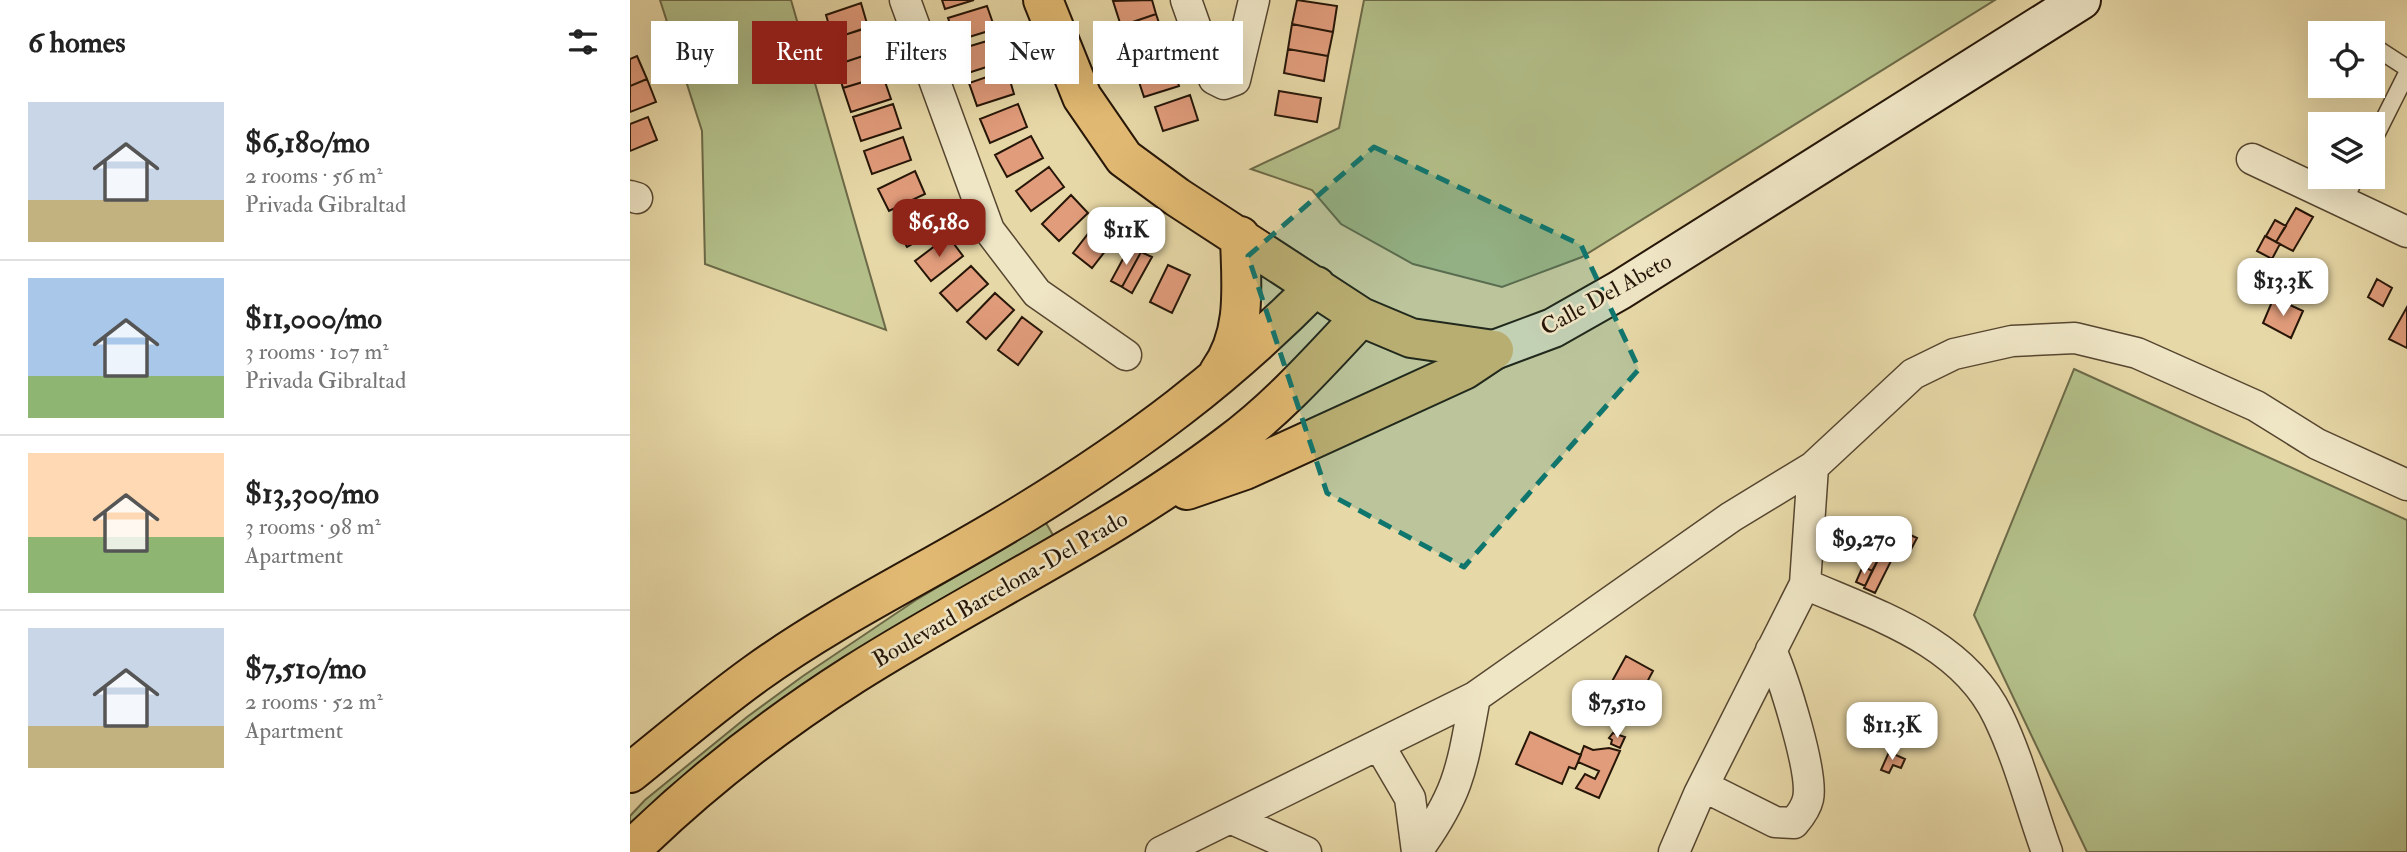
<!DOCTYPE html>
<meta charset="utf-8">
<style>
body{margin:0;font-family:"IM FELL Double Pica",serif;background:#f6f6f6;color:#222;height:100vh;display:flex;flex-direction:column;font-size:26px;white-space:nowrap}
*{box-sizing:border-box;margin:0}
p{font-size:23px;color:#767676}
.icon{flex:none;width:38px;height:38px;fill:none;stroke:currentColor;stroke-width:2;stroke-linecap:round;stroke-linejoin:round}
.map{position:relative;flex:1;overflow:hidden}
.drawer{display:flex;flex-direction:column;background:#fff;width:630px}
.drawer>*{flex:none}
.hud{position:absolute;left:21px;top:21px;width:665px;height:63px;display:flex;gap:14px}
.buttons{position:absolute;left:1678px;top:21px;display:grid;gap:14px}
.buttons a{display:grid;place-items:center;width:77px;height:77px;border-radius:0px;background:#fff;box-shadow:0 7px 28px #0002;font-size:35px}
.price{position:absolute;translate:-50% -60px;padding:0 16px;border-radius:14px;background:#fff;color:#222;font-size:23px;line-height:46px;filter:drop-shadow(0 2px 4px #0008)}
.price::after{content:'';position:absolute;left:50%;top:42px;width:21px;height:16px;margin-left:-10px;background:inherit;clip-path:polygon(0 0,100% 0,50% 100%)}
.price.on{background:#8f2418;color:#fff}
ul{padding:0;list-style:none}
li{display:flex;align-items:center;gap:21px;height:175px;padding:0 28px}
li+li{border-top:2px solid #e0e0e0}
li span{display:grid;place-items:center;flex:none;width:196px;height:140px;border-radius:0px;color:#555}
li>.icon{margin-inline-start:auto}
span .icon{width:84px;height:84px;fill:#fffc;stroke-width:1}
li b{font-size:30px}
h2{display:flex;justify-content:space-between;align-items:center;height:84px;padding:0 28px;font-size:30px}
.chip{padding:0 24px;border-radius:0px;background:#fff;box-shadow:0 7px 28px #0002;font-size:24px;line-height:63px}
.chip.on{background:#8f2418;color:#fff}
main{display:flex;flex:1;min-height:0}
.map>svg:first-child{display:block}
</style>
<main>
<section class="drawer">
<h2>6 homes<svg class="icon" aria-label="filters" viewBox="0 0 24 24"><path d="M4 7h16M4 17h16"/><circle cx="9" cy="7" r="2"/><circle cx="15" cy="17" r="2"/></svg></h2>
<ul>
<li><span style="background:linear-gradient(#c9d6e8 70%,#c2b280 0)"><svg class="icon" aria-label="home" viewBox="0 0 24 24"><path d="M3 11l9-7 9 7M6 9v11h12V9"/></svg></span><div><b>$6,180/mo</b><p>2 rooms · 56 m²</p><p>Privada Gibraltad</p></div></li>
<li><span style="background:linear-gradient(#a9c7e8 70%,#8fb573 0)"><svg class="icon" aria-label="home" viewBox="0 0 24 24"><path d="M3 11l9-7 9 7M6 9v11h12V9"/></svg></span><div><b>$11,000/mo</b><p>3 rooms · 107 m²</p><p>Privada Gibraltad</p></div></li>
<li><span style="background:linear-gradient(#ffd9b3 60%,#8fb573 0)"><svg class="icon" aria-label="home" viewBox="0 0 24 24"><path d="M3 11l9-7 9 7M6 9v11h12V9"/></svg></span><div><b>$13,300/mo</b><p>3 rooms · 98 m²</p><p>Apartment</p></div></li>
<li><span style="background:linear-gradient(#c9d6e8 70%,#c2b280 0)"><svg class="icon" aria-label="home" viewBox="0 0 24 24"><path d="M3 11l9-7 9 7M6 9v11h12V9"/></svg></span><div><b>$7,510/mo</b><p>2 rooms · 52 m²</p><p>Apartment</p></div></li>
</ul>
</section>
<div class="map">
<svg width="1777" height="852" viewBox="0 0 1777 852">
<rect width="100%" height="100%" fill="#e7d8a7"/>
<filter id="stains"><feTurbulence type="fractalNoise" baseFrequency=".00286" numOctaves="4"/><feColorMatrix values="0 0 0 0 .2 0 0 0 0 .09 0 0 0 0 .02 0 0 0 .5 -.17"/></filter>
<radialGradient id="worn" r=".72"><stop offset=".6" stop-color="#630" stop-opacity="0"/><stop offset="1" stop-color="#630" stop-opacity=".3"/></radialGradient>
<!-- green -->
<path fill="#b3bf89" stroke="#6c6a48" stroke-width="2" d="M30 0H161L256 330 75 264 72 131Z
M734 0H1365L952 257 872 287 783 264 711 224 682 190 621 169 709 128Z
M1444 369 1777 520V852H1457L1344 615Z
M416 523 427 542 0 838V816L15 800 117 717 173 676 286 600Z"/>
<!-- building -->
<path fill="#e19c7b" stroke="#261608" stroke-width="2" d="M312 0H344L315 9Z
M522 0 526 14 491 26 483 1Z
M667 0 707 6 703 32 662 24Z
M231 3 238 27 203 39 196 15Z
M357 6 365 29 326 41 318 18Z
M526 14 534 38 499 50 491 26Z
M662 24 703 32 698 56 658 49Z
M237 28 245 52 206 65 198 40Z
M367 38 375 61 335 74 327 50Z
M534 38 542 62 506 73 499 50Z
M658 49 698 56 694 81 654 73Z
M245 52 253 76 213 88 206 65Z
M7 56 17 79 0 86V59Z
M542 62 549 86 514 97 506 73Z
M377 70 384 94 347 106 339 83Z
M253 76 261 99 221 112 213 88Z
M17 79 26 102 0 112V86Z
M649 91 691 98 687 122 645 115Z
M560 95 568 120 533 131 525 107Z
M263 104 271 128 231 141 223 117Z
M388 104 397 127 360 143 350 119Z
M18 117 27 140 0 151V124Z
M401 136 413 158 377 177 365 155Z
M273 137 281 160 242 174 234 151Z
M419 167 434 187 401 211 386 191Z
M285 171 295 194 259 211 248 189Z
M441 195 458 213 429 241 412 224Z
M300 205 313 227 277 247 265 225Z
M1666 208 1683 217 1663 251 1646 242Z
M1645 220 1656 226 1646 242 1636 236Z
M468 221 487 236 462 268 443 253Z
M318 236 333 256 301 281 285 261Z
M1635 236 1650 244 1642 259 1627 251Z
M500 246 511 252 492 287 481 281Z
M511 252 522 257 502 293 492 287Z
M538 265 560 275 542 313 520 302Z
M341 266 358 284 327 311 310 293Z
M1747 279 1762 288 1753 306 1738 297Z
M365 293 384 310 356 339 337 322Z
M1644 297 1651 301 1649 305 1655 309 1658 304 1673 311 1661 338 1633 323Z
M1777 307V348L1759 339Z
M392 317 412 332 388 365 368 350Z
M1253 523 1274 532 1262 557 1242 547Z
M1274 532 1287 538 1277 557 1265 551Z
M1242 547 1252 552 1242 571 1233 566Z
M1252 552 1263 557 1245 593 1234 588Z
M1233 566 1242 571 1235 586 1226 582Z
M996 656 1023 671 1008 699 980 685Z
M900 732 951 755 945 769 939 767 932 784 886 764Z
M983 733 995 737 990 748 981 744 982 740 979 738Z
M954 746 963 750 979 748 990 751 969 798 946 788 955 774 965 779 969 771 948 762Z
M1259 752 1275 759 1271 768 1263 765 1259 773 1251 770Z"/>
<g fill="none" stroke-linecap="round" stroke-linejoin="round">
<defs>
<path id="lane" d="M1743 46 1777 68
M1743 141 1777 73
M1714 200 1726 177"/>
<path id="street" d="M275 0 359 230 407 293 496 355
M556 0 584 79 594 84 605 80 624 0
M1622 159 1777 232
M0 196 7 198
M1175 584C1246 615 1332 641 1368 716 1389 759 1401 808 1417 852
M749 745 780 798 787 852
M1073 786 1145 822 1164 823C1170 816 1176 808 1178 799 1184 773 1153 677 1141 650
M600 818 676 852
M787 851C830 792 832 767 845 697
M531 852 845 697 1101 517 1183 467 1283 374 1324 354 1382 341 1445 338 1507 353 1626 406 1687 444 1777 485
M1044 852 1069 794 1175 584 1183 467"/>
<path id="secondary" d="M864 350 923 328 990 290 1451 0"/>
<path id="primary" d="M413 0 452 97 494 158 547 197 731 317 781 338 864 350
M589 372C618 332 611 283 610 236
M557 490 615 470 834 370 864 350
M0 773C41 740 82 705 125 674 211 612 308 567 398 511 508 443 595 378 686 286
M0 851C67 785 144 725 224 674 347 596 481 534 598 445 648 408 689 362 731 317"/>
</defs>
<!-- lane casing -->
<use href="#lane" stroke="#564630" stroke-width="19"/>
<!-- street casing -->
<use href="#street" stroke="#564630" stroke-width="33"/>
<!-- secondary casing -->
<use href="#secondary" stroke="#261608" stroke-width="42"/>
<!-- primary casing -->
<use href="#primary" stroke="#261608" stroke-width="42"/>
<!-- lane -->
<use href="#lane" stroke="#efe6c6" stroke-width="16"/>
<!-- street -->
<use href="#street" stroke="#efe6c6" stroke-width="30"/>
<!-- secondary -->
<use href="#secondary" stroke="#efe6c6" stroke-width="38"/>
<!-- primary -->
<use href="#primary" stroke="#e4bc74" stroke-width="38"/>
</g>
<!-- marked area -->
<path fill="#0f766e" fill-opacity="0.2" stroke="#0f766e" stroke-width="5" stroke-dasharray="14 9" stroke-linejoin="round" d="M744 147 951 245 1009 369 834 567 697 493 618 256Z"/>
<g text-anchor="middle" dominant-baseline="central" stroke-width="5" stroke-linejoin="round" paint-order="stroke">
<!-- street labels -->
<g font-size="23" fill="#261608" stroke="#efe6c6">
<text transform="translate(976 294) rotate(-29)">Calle Del Abeto</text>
<text transform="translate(370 589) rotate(-30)">Boulevard Barcelona-Del Prado</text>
</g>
</g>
<rect width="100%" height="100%" filter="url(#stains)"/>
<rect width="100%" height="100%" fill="url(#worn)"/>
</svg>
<div class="buttons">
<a><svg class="icon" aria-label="locate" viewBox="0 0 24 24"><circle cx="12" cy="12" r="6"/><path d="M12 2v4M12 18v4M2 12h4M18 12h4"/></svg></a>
<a><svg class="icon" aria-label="layers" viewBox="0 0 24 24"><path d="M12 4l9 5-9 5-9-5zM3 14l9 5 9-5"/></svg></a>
</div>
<b class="price on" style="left:309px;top:259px">$6,180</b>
<b class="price" style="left:496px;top:267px">$11K</b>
<b class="price" style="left:1653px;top:318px">$13.3K</b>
<b class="price" style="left:1234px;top:576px">$9,270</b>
<b class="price" style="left:987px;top:740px">$7,510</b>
<b class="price" style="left:1262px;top:762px">$11.3K</b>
<div class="hud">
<a class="chip">Buy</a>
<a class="chip on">Rent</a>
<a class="chip">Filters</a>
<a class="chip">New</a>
<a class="chip">Apartment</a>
</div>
</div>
</main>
